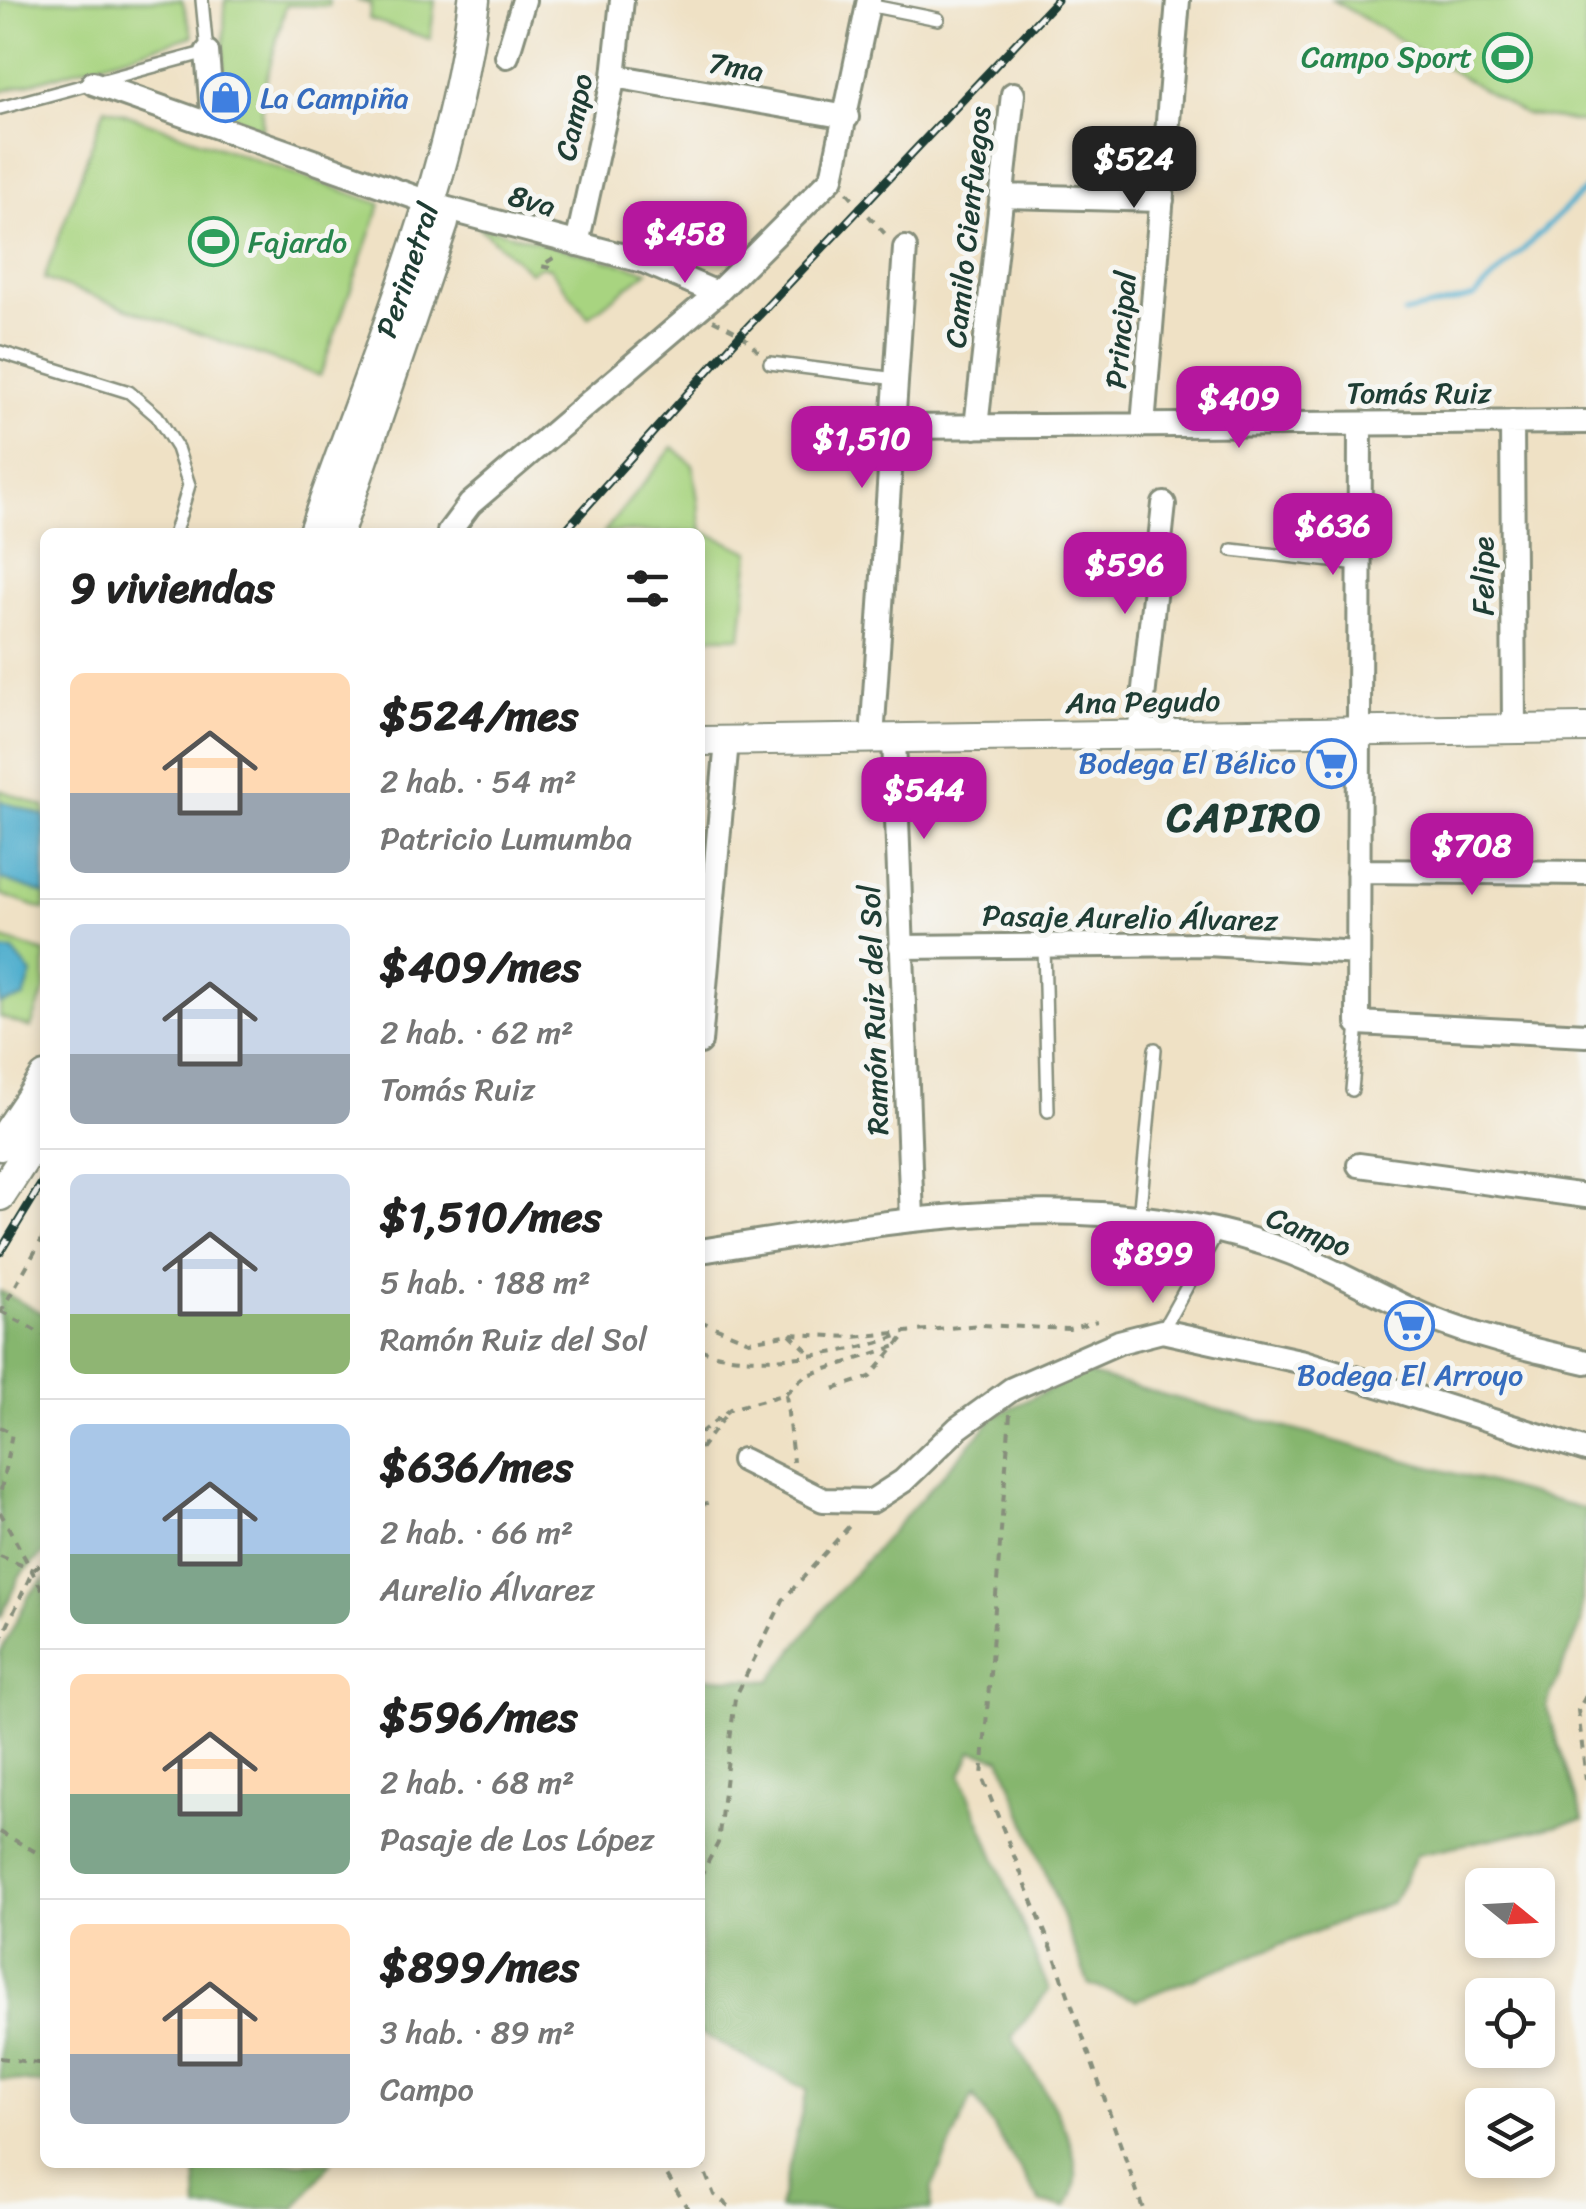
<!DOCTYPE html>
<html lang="es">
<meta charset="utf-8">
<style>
body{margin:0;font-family:Sriracha,sans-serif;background:#f2f2f2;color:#222;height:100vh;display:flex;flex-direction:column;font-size:38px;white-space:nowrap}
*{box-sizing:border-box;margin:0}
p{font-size:32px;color:#767676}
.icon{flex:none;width:55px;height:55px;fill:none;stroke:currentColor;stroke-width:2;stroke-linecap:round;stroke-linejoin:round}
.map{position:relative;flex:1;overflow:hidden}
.side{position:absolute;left:40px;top:528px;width:665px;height:1640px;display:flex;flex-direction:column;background:#fff;border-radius:15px;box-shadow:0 5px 15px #0003}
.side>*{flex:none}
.needle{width:65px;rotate:108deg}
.tools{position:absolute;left:1465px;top:1868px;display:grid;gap:20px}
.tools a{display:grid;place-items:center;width:90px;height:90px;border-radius:15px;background:#fff;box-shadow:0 5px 15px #0003;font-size:50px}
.price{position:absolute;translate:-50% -85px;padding:0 22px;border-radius:20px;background:#b5179e;color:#fff;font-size:32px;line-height:65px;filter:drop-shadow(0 2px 5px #0008)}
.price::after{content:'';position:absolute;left:50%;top:60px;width:30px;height:22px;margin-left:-15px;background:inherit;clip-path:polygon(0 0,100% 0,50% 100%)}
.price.selected{background:#222;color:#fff}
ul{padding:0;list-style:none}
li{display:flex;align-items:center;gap:30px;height:250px;padding:0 30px}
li+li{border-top:2px solid #e0e0e0}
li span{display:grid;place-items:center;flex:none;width:280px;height:200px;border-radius:15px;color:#555}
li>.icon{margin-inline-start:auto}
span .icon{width:120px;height:120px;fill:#fffc;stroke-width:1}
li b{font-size:42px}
h2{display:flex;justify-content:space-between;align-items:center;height:120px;padding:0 30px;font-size:42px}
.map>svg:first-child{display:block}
</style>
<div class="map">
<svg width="1586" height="2209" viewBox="0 0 1586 2209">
<rect width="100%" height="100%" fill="#f6f6f2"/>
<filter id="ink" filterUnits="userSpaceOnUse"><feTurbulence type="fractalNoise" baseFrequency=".01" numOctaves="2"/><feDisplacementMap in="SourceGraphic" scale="20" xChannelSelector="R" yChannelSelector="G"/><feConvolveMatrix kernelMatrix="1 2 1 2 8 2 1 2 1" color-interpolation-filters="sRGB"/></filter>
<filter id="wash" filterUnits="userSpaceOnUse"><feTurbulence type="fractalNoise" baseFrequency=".0048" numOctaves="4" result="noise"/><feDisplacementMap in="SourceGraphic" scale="40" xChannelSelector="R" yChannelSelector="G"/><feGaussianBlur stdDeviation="2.25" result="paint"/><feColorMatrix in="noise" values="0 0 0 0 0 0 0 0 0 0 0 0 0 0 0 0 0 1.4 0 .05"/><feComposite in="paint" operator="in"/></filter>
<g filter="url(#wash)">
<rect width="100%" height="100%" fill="#efe1c5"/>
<!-- green -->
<path fill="#a8d480" stroke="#64885a" stroke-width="2.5" d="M0 0H182L193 36 0 92Z
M225 0H329V6L286 5 262 96V129L242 123 222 109Z
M356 0H435L430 39 369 19 371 4Z
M1333 0H1586V123L1524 114Z
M105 107 381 204 320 376 44 279Z
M476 225 648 271 588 317 550 268 541 266 530 272Z
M673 447 693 465 702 531 750 552 741 637H700V532H604Z
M0 790 45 807V910L0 894Z
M0 938 45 953V988L31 1028 0 1017Z"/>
<!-- forest -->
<path fill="#86b66e" stroke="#527a51" stroke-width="2.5" d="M0 1291 45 1315V1552L20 1575 0 1619Z
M1083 1373 1586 1509 1581 1625 1546 1706 1583 1820 1417 1854 1393 1902 1137 2000 1089 1985 1001 1758 972 1751 961 1775 1049 1990 1012 2037C1036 2081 1101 2160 1066 2207L1041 2203 973 2095 932 2187 931 2209H779L807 2090 700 2033V1677L770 1681 835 1595 996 1415Z
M45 1579V2084L0 2079V1653L30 1594Z
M196 2163V2162L331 2163 295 2209H198Z"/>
<!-- water -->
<path fill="#4eadcd" stroke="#367580" stroke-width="2.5" d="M0 801 45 816V894L0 879Z
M0 950 13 951 32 974 24 998 0 1004Z"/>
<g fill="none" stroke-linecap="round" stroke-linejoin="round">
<!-- stream -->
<path stroke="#4eadcd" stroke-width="5" d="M1404 313 1474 297 1586 189"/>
</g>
</g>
<g filter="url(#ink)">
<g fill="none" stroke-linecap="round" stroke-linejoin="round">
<defs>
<path id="service" d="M868 5 938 19
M0 108 207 52 202 0
M0 352 129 392 157 416 177 448 189 485 175 532
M770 363 896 379
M1232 550 1359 564
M1044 945 1048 1111
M1352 1090 1358 1023
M1139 1219 1155 1049
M1162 1331 1218 1231"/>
<path id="minor" d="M207 52 213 124
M507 56 524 0
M614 76 847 117
M93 83 448 209 643 261 717 293
M1002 196 1162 200
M577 244 614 76 622 0
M1512 422 1514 729
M1360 424 1358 1023 1586 1035
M1143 425 1178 0
M892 427 1586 422
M976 427 1013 94
M449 532 470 504 717 293 832 178 869 0
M1139 735 1164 504
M872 739 905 248
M894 739 912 1219
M1358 871 1586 873
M901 947 1207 944 1358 953
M700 1042 727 741
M1359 1165 1586 1196
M700 1251C886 1222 1081 1184 1266 1244 1321 1261 1372 1293 1425 1316 1475 1337 1533 1350 1586 1362
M743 1460 823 1500 872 1501 903 1481 958 1428 1012 1389 1119 1342 1162 1331 1304 1362 1586 1450"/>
<path id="tertiary" d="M700 741 1586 728"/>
<g id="secondary">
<path id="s1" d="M314 532C374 359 452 183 474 0"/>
<path d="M338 532 443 223"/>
<path d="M0 1145 45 1078"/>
<path d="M0 1195 45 1126"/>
</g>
</defs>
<!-- service casing -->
<use href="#service" stroke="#878f7c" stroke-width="16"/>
<!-- minor casing -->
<use href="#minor" stroke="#878f7c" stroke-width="28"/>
<!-- tertiary casing -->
<use href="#tertiary" stroke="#878f7c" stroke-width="32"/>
<!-- secondary casing -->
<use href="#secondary" stroke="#878f7c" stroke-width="35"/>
<!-- path -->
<path stroke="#878f7c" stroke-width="4" stroke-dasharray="8 8" stroke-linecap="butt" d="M847 192 887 236
M550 268 541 266 555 257
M713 320 741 334 762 355
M1 1311 45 1336
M0 1313 45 1234
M700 1321 749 1341 790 1334 852 1337 981 1325 1069 1329 1097 1321
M790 1334 811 1354
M700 1349C748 1370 857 1354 905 1333
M834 1389 870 1377 909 1331
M786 1393 805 1376 900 1345
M1010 1414 982 1777 1055 1957 1143 2209
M0 1427 12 1433 0 1495
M700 1433 730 1409 786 1394 793 1462
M700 1449 724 1417
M700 1505 711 1502
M0 1512 45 1595
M0 1556 33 1570
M0 1642 33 1570 45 1560
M1586 1696 1578 1710 1586 1780
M0 1832 45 1857
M700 1877 718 1843 735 1698 783 1600 852 1523
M0 2058 45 2064
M700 2160 714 2195 733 2209
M659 2162 688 2209"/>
<!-- service -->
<use href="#service" stroke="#fff" stroke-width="11"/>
<!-- minor -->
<use href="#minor" stroke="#fff" stroke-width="22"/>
<!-- tertiary -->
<use href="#tertiary" stroke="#fff" stroke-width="28"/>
<!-- secondary -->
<use href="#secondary" stroke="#fff" stroke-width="30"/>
<defs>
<path id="rail" d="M564 532 741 334 1057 0
M0 1252 45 1178"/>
</defs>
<!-- rail casing -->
<use href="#rail" stroke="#1f3d34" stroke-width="9"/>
<!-- rail -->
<use href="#rail" stroke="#f6f6f2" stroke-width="5" stroke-dasharray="15" stroke-linecap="butt"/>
</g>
</g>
<!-- icons -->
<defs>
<symbol id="stadium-ring" viewBox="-11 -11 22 22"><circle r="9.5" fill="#f6f6f2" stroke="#2e9e5b" stroke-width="1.5"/><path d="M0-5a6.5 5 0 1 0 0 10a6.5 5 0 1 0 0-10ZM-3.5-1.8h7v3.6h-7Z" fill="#2e9e5b"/></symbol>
<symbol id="shop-ring" viewBox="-11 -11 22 22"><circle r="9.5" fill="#f6f6f2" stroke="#3f7fe0" stroke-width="1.5"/><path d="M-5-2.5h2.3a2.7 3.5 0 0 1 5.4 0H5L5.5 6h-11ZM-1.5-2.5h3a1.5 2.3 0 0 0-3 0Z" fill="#3f7fe0"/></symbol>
<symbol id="supermarket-ring" viewBox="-11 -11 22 22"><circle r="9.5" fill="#f6f6f2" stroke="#3f7fe0" stroke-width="1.5"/><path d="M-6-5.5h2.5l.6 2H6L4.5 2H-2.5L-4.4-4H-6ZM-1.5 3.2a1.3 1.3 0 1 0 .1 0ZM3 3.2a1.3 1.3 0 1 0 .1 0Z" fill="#3f7fe0"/></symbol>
</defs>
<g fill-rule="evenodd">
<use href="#stadium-ring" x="1480" y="30" width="55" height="55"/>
<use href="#shop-ring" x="198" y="70" width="55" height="55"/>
<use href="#stadium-ring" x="186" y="214" width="55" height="55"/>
<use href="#supermarket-ring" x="1304" y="736" width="55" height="55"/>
<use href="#supermarket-ring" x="1382" y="1298" width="55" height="55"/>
</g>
<g text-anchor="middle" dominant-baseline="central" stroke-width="10" stroke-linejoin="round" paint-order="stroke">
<!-- leisure labels -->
<g font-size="30" fill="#27864d" stroke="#f6f6f2" text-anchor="end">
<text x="1472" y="57">Campo Sport</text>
<text x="248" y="242" text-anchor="start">Fajardo</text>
</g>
<!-- street labels -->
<g font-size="30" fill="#1f3d34" stroke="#f6f6f2">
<text transform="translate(736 67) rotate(10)">7ma</text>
<text transform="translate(574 117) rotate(-78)">Campo</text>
<text transform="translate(532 201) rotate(16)">8va</text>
<text transform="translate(968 227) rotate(-84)">Camilo Cienfuegos</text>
<text stroke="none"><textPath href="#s1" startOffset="278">Perimetral</textPath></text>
<text transform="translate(1121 330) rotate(-85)">Principal</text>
<text x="1419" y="393">Tomás Ruiz</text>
<text transform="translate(1483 576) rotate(-90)">Felipe</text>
<text transform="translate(1143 702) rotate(-1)">Ana Pegudo</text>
<text transform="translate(1130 918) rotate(1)">Pasaje Aurelio Álvarez</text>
<text transform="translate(874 1010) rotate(-92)">Ramón Ruiz del Sol</text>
<text transform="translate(1309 1232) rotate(22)">Campo</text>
</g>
<!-- shop labels -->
<g font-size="30" fill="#366cbe" stroke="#f6f6f2" text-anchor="start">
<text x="260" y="98">La Campiña</text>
<text x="1296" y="763" text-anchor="end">Bodega El Bélico</text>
<text x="1410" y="1375" text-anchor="middle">Bodega El Arroyo</text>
</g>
<!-- district labels -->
<g font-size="40" font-weight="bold" letter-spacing="2.5" fill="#1f3d34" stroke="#f6f6f2">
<text x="1245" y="817">CAPIRO</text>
</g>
</g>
</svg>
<div class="tools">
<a><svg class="needle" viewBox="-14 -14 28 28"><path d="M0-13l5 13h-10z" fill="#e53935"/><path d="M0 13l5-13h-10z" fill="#767676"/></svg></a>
<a><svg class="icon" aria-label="locate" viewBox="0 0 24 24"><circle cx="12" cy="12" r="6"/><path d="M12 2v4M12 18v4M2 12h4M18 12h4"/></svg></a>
<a><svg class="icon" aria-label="layers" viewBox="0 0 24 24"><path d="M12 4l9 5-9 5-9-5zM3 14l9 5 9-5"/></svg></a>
</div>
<b class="price selected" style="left:1134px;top:211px">$524</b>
<b class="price" style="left:685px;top:286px">$458</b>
<b class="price" style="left:1239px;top:451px">$409</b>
<b class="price" style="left:862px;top:491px">$1,510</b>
<b class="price" style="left:1333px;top:578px">$636</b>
<b class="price" style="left:1125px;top:617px">$596</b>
<b class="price" style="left:924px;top:842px">$544</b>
<b class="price" style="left:1472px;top:898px">$708</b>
<b class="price" style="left:1153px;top:1306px">$899</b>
<section class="side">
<h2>9 viviendas<svg class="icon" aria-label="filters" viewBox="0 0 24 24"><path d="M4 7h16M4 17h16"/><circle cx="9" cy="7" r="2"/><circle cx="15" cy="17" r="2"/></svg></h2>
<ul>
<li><span style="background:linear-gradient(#ffd9b3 60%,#9aa5b1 0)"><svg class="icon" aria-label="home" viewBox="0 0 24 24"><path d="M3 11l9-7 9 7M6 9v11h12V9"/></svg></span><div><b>$524/mes</b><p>2 hab. · 54 m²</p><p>Patricio Lumumba</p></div></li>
<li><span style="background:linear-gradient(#c9d6e8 65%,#9aa5b1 0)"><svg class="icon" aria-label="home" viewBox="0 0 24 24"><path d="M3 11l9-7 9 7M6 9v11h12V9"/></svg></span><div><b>$409/mes</b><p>2 hab. · 62 m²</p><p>Tomás Ruiz</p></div></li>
<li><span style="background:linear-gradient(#c9d6e8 70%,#8fb573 0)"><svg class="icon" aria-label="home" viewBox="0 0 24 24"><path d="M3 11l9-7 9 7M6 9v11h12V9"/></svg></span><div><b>$1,510/mes</b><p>5 hab. · 188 m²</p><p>Ramón Ruiz del Sol</p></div></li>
<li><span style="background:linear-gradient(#a9c7e8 65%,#7fa58c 0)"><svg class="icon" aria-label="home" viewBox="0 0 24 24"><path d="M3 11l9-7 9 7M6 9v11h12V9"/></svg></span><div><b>$636/mes</b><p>2 hab. · 66 m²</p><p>Aurelio Álvarez</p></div></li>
<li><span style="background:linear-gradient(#ffd9b3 60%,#7fa58c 0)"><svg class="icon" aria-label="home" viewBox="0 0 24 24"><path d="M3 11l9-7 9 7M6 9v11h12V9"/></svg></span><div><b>$596/mes</b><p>2 hab. · 68 m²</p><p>Pasaje de Los López</p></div></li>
<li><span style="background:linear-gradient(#ffd9b3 65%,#9aa5b1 0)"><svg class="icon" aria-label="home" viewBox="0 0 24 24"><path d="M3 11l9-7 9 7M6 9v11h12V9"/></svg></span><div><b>$899/mes</b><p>3 hab. · 89 m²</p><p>Campo</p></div></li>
</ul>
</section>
</div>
